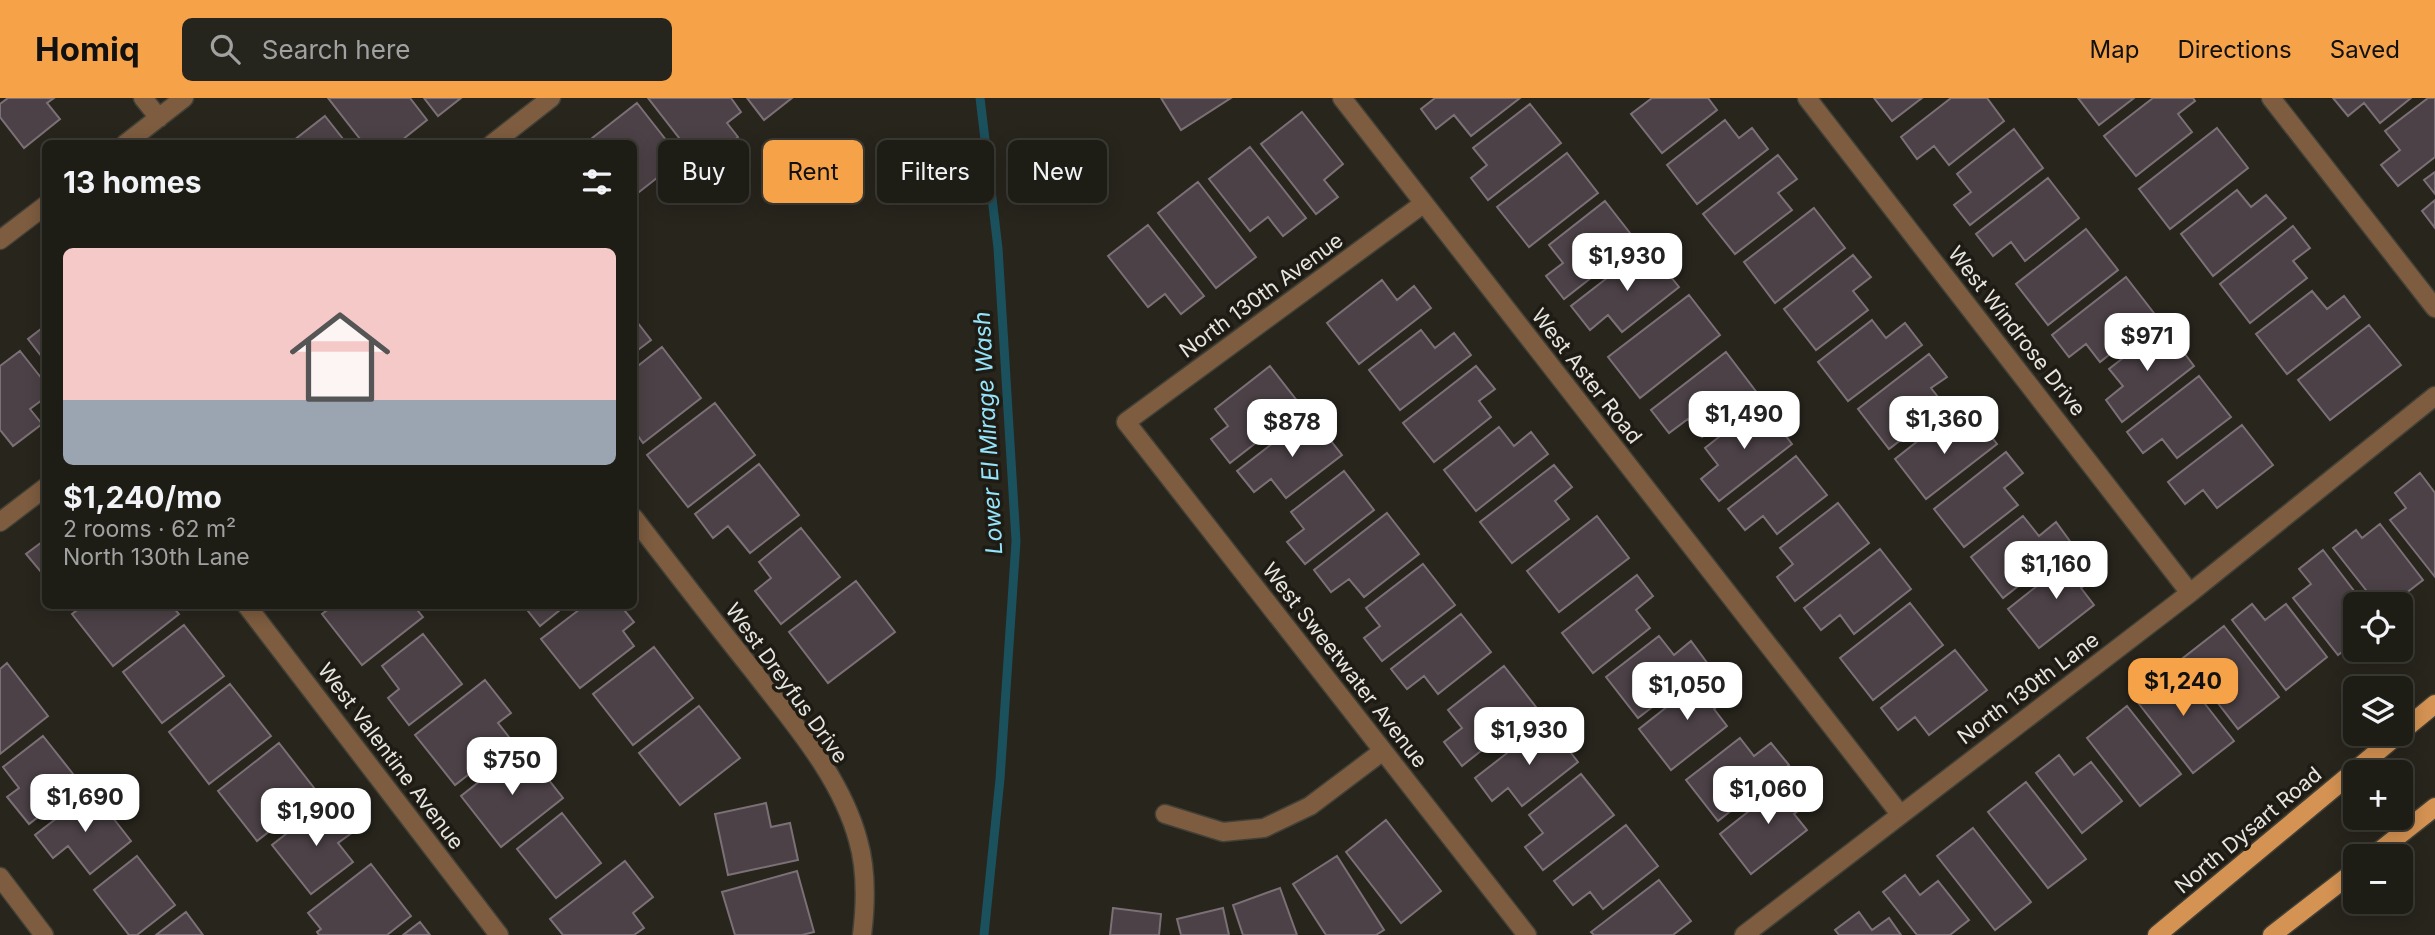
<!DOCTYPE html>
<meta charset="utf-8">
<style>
body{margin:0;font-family:Inter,sans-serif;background:#25251e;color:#f1f3f6;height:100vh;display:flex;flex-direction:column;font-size:26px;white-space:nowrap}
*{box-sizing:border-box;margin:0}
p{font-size:23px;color:#a0a1a0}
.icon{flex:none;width:38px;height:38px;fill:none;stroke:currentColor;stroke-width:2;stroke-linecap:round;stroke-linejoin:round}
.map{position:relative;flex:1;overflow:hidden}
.drawer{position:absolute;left:42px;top:42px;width:595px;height:469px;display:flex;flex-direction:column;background:#1d1c15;border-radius:10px;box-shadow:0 4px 18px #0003,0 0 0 2px #3b3a34}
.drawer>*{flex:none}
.top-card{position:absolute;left:658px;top:42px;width:665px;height:63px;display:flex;gap:14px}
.buttons{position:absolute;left:2343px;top:494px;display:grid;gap:14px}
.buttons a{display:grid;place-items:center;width:70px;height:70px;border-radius:10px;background:#1d1c15;box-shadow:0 4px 18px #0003,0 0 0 2px #3b3a34;font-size:35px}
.price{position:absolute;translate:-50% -60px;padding:0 16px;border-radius:14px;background:#fff;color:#222;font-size:23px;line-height:46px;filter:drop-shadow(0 2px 4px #0008)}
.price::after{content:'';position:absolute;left:50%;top:42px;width:21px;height:16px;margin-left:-10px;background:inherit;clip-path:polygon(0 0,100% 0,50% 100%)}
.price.on{background:#f6a248;color:#111}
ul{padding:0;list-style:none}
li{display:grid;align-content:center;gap:14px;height:371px;padding:0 21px}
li+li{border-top:2px solid #3b3a34}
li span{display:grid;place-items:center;height:217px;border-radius:10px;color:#555}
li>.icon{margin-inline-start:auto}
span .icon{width:126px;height:126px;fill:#fffc;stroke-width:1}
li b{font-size:30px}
h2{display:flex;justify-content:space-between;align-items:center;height:84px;padding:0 21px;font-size:30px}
.pill{padding:0 24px;border-radius:10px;background:#1d1c15;box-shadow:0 4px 18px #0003,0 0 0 2px #3b3a34;font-size:24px;line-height:63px}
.pill.on{background:#f6a248;color:#111}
header{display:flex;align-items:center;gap:42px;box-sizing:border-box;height:98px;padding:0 35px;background:#f6a248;color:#111}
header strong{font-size:33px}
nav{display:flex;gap:38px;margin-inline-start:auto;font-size:24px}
.search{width:490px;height:63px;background:#25251e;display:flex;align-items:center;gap:18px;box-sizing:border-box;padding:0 24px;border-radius:10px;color:#a0a1a0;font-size:26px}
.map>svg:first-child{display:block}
</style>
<header>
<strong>Homiq</strong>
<div class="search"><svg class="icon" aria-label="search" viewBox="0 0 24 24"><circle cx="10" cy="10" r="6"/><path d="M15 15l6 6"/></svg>Search here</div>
<nav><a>Map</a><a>Directions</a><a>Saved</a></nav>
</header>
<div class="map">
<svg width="2435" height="837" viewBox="0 0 2435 837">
<rect width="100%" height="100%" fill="#27251c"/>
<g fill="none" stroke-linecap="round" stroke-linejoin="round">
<!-- stream -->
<path stroke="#1b505d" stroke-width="9" d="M980 0 998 150 1016 443 1000 681 984 837"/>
</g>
<!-- building -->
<path fill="#4b4146" stroke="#7b7076" stroke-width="2" d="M8 0H54L47 5 60 21 24 50 0 19V6Z
M328 0H410L427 22 397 46H364Z
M424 0H461L438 18Z
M648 0H731L741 14 727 25 738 39 701 68Z
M747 0H792L764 22Z
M1161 0H1231L1181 32Z
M1435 0H1520L1471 38 1454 17 1436 31 1421 11Z
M1652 0H1708L1717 12 1662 55 1631 16Z
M1874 0H1922L1892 23Z
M1951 0H1987L2004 23 1949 67 1934 48 1917 61 1901 39Z
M2078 0H2134L2099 27Z
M2153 0H2193L2195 3 2178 16 2192 34 2136 78 2104 38Z
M2333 0H2411L2380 25 2364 5 2348 18Z
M2428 0H2435V59L2398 88 2381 67 2400 52 2385 33Z
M637 5 681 61 634 98V46L587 44Z
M1530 6 1561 45 1488 102 1471 80 1487 67 1473 50Z
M1302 14 1343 66 1324 82 1338 99 1316 116 1261 46Z
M325 18 347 46H289Z
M1725 22 1739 40 1752 30 1768 51 1697 106 1667 67Z
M2217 30 2248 70 2170 131 2139 91Z
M2014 31 2043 70 1970 127 1954 107 1971 94 1957 76Z
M1250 49 1306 120 1283 138 1268 119 1250 133 1209 81Z
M1567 55 1598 95 1529 149 1497 109Z
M1778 57 1797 81 1778 95 1792 112 1735 156 1703 116Z
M2435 74V96L2424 82Z
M2048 80 2079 120 2025 163 2011 144 1993 158 1976 136Z
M1198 84 1256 159 1216 190 1158 115Z
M2237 92 2251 109 2266 97 2286 120 2213 178 2181 136Z
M2435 102V130L2422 113Z
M1605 103 1637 144 1564 201 1546 178 1563 165 1549 147Z
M1814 110 1845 150 1775 205 1744 164Z
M1148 127 1204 198 1181 216 1165 196 1148 209 1108 158Z
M2293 128 2310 150 2293 163 2307 180 2250 225 2220 186Z
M2086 131 2118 172 2048 227 2016 186Z
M1647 149 1679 189 1622 234 1608 217 1590 232 1571 208Z
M1853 157 1871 179 1853 193 1868 212 1816 252 1784 211Z
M2126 179 2157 219 2100 264 2086 246 2069 259 2052 237Z
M1382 182 1397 202 1414 188 1431 210 1359 266 1327 225Z
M2312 193 2327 211 2344 198 2360 219 2287 276 2256 236Z
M1689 197 1720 237 1640 300 1608 259Z
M634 220 651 242 634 255Z
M1872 222 1886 240 1905 225 1922 247 1848 303 1818 264Z
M46 227V264L28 241Z
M2369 227 2401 267 2330 322 2298 282Z
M2164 228 2194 268 2122 324 2106 302 2123 288 2109 271Z
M1421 232 1435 250 1454 235 1471 257 1400 312 1369 272Z
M662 249 701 300 643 345 634 332V271Z
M20 253 46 286V299L30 311 42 326 13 348 0 332V268Z
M1726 254 1758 296 1702 339 1688 321 1669 335 1651 312Z
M1929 256 1947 279 1931 290 1945 308 1889 351 1858 311Z
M1270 268 1302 309 1230 365 1211 341 1228 328 1215 311Z
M1476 268 1495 291 1479 303 1491 319 1434 364 1403 325Z
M2199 278 2231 319 2177 360 2162 341 2143 355 2127 334Z
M715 305 755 357 688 409 647 357Z
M1761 306 1792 346 1719 403 1701 381 1718 367 1705 350Z
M1310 316 1342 357 1286 400 1271 381 1254 394 1237 373Z
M1947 320 1961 339 1980 324 1997 346 1926 401 1895 361Z
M2242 327 2273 367 2217 410 2203 392 2185 406 2168 384Z
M1499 329 1514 348 1531 334 1548 356 1476 413 1444 372Z
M2006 354 2023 375 2004 390 2018 407 1964 449 1934 411Z
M1796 358 1827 397 1777 436 1763 418 1745 432 1728 411Z
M759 366 799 417 750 455 728 428 713 440 695 416Z
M1554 367 1572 389 1555 403 1569 421 1512 465 1480 424Z
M1344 373 1374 412 1305 466 1287 444 1304 431 1291 414Z
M2420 375 2435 395V479L2390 422 2406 410 2395 395Z
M1838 405 1869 445 1795 503 1777 479 1793 466 1780 450Z
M1387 415 1419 456 1364 499 1349 481 1331 494 1314 472Z
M1597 418 1629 460 1559 514 1527 473Z
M2023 418 2039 438 2056 424 2072 446 2003 500 1971 459Z
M2380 426 2423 482 2392 506H2377L2333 450 2356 432 2362 440Z
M801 430 840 479 781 526 755 493 771 480 759 464Z
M46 441V480L26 456Z
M1880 451 1911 491 1854 536 1840 517 1821 532 1804 510Z
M2323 452 2364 506H2356V543L2338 557 2293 500 2311 486 2299 471Z
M2081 453 2098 476 2081 490 2094 507 2039 550 2008 511Z
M1423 466 1455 507 1382 563 1364 540 1380 528 1366 510Z
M1637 477 1653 498 1636 512 1650 530 1593 575 1562 535Z
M856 483 895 534 828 585 789 534Z
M1910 505 1943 547 1873 602 1840 560Z
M2252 506 2265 522 2286 506 2327 559 2286 592 2232 522Z
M83 508H172L179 516 113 568 72 516Z
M333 508H414L423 519 362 567 322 516Z
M524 508H565L540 528Z
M584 508H621L634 524 623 533 634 548 580 590 541 541Z
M1461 516 1491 554 1438 596 1424 578 1407 591 1391 571Z
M184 527 224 578 162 625 123 574Z
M2224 528 2279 599 2238 631 2183 560Z
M423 536 462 586 409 627 388 600 399 591 382 568Z
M1659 538 1674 557 1691 543 1708 566 1638 620 1606 579Z
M654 549 693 600 633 647 593 596Z
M1955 552 1987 592 1929 637 1915 619 1898 632 1881 610Z
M7 565 48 618 0 656V571Z
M2173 565 2234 643 2193 675 2132 597Z
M1504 568 1536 609 1462 668 1444 644 1462 630 1448 612Z
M1711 574 1730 598 1714 611 1727 628 1671 672 1639 631Z
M485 582 511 615 498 625 512 643 455 687 415 637Z
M230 586 271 638 209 686 169 634Z
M699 608 740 660 680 707 639 655Z
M2127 608 2181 676 2140 708 2087 640Z
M1547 624 1578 664 1522 708 1508 690 1492 703 1475 680Z
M43 638 81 686 29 726 7 699 19 690 3 669Z
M1740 640 1754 658 1771 645 1789 667 1718 723 1686 682Z
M279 645 318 695 257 743 218 693Z
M523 649 563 700 501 749 461 698Z
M2059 657 2074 677 2091 664 2122 703 2082 735 2036 675Z
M1581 676 1614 717 1543 772 1525 749 1543 735 1529 717Z
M1792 679 1811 703 1794 716 1807 732 1751 776 1720 736Z
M2026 684 2086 761 2048 790 1988 714Z
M92 693 131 743 90 776 68 748 53 760 35 737Z
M328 703 353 734 338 745 353 764 311 796 272 747Z
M766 705 771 729 790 725 798 762 728 777 715 716Z
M562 715 601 765 556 800 517 751Z
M1386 722 1441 793 1401 825 1346 754Z
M1626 727 1658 768 1603 811 1590 794 1573 807 1554 783Z
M1973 730 2031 804 1995 832 1937 758Z
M137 758 175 807 137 837H129L94 792Z
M1337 758 1384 832 1376 837H1326L1293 786Z
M625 763 653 799 633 815 644 830 634 837H563L550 821Z
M371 766 411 818 387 837H319L317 834 321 831 308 815Z
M797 773 814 834 802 837H735L722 794Z
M1905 777 1920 797 1938 783 1969 822 1950 837H1917L1883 794Z
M1659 782 1691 823 1673 837H1594L1591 834Z
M1280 790 1297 837H1243L1233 807Z
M1113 810 1161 816 1159 837H1110Z
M1223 810 1229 837H1181L1177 821Z
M186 814 203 837H156Z
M1859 814 1872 832 1889 820 1901 837H1839L1835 832Z
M420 824 430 837H403Z"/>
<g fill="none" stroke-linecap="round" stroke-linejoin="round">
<defs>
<path id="street" d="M143 0 159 20
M1342 0 1900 716
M1807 0 2190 495
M2271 0 2435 210
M125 46 184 0
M492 46 551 0
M1423 106 1126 324 1527 837
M0 142 46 107
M634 420C674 472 714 524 755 575 794 626 841 679 858 742 867 773 866 805 862 837
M0 424 46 389
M247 508 499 837
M1165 716 1223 734 1264 730 1310 708 1383 653
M0 779 44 837
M1744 837 2190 495 2435 298"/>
<path id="primary" d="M2401 634 2435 606
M2373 758 2435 709
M2157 837 2400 635
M2272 837 2356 772"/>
</defs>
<!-- street casing -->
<use href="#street" stroke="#424037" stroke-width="21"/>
<!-- primary casing -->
<use href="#primary" stroke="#424037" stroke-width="21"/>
<!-- street -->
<use href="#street" stroke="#7d5c3f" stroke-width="18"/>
<!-- primary -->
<use href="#primary" stroke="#d59353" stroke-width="18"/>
</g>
<g text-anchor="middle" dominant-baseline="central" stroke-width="7" stroke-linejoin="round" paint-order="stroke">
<!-- street labels -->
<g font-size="21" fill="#e6e5df" stroke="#1d1b13">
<text transform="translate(1261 197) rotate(-36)">North 130th Avenue</text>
<text transform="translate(2017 233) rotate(52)">West Windrose Drive</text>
<text transform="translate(1587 278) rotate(52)">West Aster Road</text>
<text transform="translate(1345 567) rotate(52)">West Sweetwater Avenue</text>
<text transform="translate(787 585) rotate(54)">West Dreyfus Drive</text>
<text transform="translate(2028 590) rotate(-37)">North 130th Lane</text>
<text transform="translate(391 658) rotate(53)">West Valentine Avenue</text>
<text transform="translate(2248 732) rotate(-40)">North Dysart Road</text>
</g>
<!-- water labels -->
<g font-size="23" font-style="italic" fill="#95e4fb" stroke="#1d1b13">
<text transform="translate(988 335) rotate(-93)">Lower El Mirage Wash</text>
</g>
</g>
</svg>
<div class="buttons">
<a><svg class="icon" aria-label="locate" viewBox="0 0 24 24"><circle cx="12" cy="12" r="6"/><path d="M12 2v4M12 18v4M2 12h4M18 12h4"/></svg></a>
<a><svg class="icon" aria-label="layers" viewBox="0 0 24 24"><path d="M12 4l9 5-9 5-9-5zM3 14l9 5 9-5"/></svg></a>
<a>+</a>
<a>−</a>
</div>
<b class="price" style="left:1627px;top:195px">$1,930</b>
<b class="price" style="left:2147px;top:275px">$971</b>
<b class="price" style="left:1744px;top:353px">$1,490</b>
<b class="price" style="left:1944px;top:358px">$1,360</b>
<b class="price" style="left:1292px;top:361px">$878</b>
<b class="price" style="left:2056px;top:503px">$1,160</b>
<b class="price on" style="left:2183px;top:620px">$1,240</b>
<b class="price" style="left:1687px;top:624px">$1,050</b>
<b class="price" style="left:1529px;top:669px">$1,930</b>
<b class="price" style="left:512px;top:699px">$750</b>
<b class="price" style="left:1768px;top:728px">$1,060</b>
<b class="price" style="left:85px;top:736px">$1,690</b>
<b class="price" style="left:316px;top:750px">$1,900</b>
<div class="top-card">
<a class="pill">Buy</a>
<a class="pill on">Rent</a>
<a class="pill">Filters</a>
<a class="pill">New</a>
</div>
<section class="drawer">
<h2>13 homes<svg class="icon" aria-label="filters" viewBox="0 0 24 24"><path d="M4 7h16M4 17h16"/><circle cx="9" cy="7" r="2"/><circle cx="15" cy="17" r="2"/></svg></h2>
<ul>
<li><span style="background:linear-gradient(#f6c9c9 70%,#9aa5b1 0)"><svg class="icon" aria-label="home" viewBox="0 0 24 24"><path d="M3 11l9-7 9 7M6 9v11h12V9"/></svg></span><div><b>$1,240/mo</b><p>2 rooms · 62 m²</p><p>North 130th Lane</p></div></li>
</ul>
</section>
</div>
